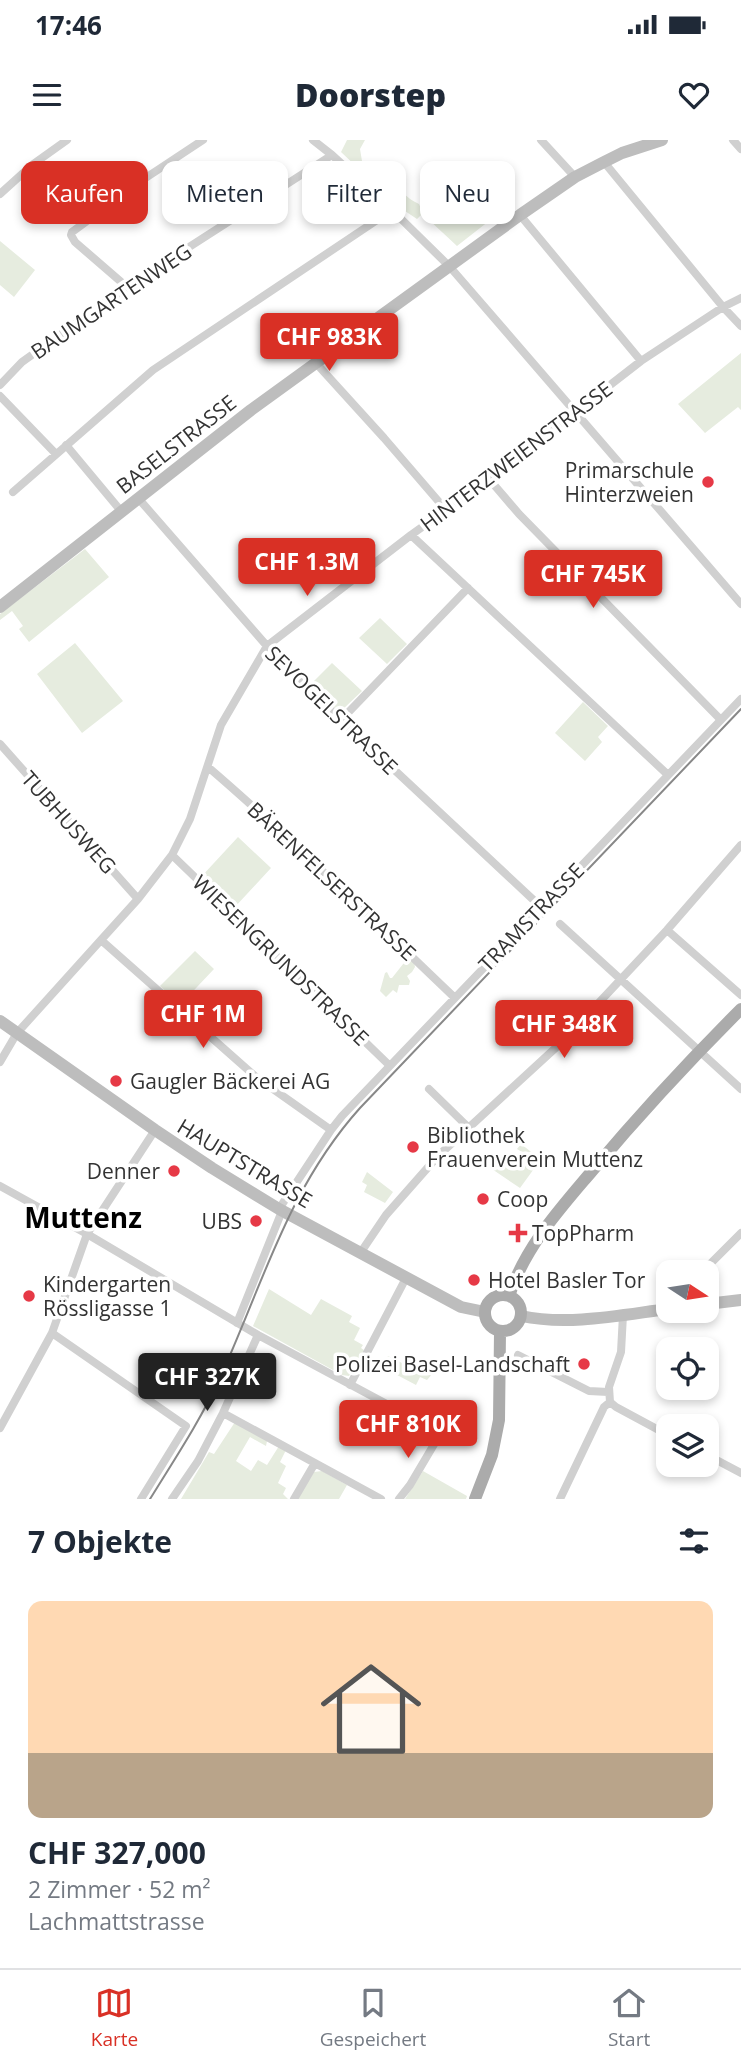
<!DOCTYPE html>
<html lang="de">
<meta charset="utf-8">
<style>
body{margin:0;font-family:"Open Sans",sans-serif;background:#f2f2f3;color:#1f2937;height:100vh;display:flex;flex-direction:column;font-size:26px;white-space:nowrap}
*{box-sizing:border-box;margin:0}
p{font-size:23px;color:#747a83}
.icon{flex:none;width:38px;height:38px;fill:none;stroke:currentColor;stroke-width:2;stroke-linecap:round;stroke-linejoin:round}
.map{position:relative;height:1359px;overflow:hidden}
.drawer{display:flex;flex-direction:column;background:#fff;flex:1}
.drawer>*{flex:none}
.guide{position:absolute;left:21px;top:21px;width:700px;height:63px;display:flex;gap:14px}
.needle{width:46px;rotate:102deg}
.controls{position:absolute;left:656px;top:1120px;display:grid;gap:14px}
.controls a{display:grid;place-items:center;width:63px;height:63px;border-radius:14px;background:#fff;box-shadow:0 4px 10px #0003;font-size:35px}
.price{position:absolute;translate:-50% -60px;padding:0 16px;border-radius:7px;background:#d93025;color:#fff;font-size:23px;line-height:46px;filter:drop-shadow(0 2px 4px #0008)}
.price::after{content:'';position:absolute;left:50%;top:42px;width:21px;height:16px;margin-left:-10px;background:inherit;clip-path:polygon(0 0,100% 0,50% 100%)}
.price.on{background:#222;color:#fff}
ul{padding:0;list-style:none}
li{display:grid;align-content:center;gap:14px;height:371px;padding:0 28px}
li span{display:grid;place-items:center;height:217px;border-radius:14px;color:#555}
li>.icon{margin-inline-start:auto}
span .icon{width:126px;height:126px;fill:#fffc;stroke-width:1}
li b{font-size:30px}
h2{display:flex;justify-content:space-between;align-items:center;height:84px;padding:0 28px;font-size:30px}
.tag{padding:0 24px;border-radius:14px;background:#fff;box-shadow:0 4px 10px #0003;font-size:24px;line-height:63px}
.tag.on{background:#d93025;color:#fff}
.status{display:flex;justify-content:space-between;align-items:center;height:49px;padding:0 35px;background:#fff;direction:ltr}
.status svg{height:19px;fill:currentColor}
header{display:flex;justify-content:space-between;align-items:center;height:91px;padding:0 28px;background:#fff;font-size:32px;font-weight:800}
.tabs{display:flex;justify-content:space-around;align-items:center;height:98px;border-top:2px solid #e0e1e3;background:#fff;font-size:19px;color:#747a83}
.tabs a{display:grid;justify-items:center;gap:4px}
.tabs .on{color:#d93025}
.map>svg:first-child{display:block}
</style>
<div class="status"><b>17:46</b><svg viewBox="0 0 49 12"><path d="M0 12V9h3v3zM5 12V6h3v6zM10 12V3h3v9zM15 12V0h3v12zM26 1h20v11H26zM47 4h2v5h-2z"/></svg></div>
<header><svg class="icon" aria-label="menu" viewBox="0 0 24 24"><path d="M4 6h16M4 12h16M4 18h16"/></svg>Doorstep<svg class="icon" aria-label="heart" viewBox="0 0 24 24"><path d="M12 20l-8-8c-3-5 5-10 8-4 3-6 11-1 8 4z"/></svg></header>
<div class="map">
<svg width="741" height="1359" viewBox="0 0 741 1359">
<rect width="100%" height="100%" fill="#fff"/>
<!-- green -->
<path fill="#e6ecdf" d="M347 0H365L360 9 362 21H370L378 30 387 36 390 44C401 48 405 58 419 64L423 73 417 79 399 67 341 12Z
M455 48 489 81 457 106 428 79 435 73 433 69Z
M0 101 35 130 14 157 0 145Z
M741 213V270L738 267 705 293 678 264Z
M85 409 109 437 29 502 19 489 23 486 12 471 0 480V474Z
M380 478 407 504 387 524 359 498Z
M75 503 123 561 82 593 37 534Z
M332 523 362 551 341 571 336 570 310 545Z
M583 562 608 586 598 597 602 602 585 621 555 593Z
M238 697 271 728 234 768 201 737Z
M195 811 214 829 180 865 160 846Z
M407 819 414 822 415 827 412 832 407 836 410 841 409 845H399L397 853 393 850 386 857 380 851 385 833 387 832 390 838H392Z
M521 1004 539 1018 536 1026 520 1048 483 1023 486 1019 491 1022 498 1013 505 1019 512 1012 516 1015 517 1021 524 1023 527 1019V1015L517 1009Z
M367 1032 393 1052 385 1063 364 1052 367 1045 362 1042Z
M269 1149 311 1175 321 1159 352 1176 349 1182 360 1188 354 1200 363 1205 361 1208 364 1210 349 1236 342 1235 253 1186Z
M388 1216 412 1228 416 1222 424 1227 426 1225 429 1226 432 1220 436 1222 434 1232 427 1240 420 1237 416 1245 382 1227Z
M235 1282 267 1301 266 1306 250 1297 236 1321 251 1331 258 1320 267 1325 279 1306 286 1310 280 1322 286 1326 278 1343 286 1348 283 1354 288 1359H181L209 1312 214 1314Z
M322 1331 347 1345 339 1359H297L314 1332Z
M423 1331 467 1356 466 1359H405Z"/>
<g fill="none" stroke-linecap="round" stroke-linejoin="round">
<!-- street -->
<path stroke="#d0d0d0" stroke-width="8" d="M313 0 332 15 392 70 450 127 741 464
M541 0 575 37
M733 0 741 9
M604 22 723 167 741 186
M0 54 32 25 67 0
M520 75 641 221
M127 147 75 102 71 95 72 92 144 39 203 0
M315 222 384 298 446 370
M0 245 22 222 127 147 332 15
M0 256 56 314
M66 305 121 371
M489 339 519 374 720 579
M13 352 153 230 392 70
M138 358 267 506 341 580 541 767
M411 395 667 634
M341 580 468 448
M0 604 138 759
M208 627C293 700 373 780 455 858
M172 715 389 925
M560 784 741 949
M667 790 741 855
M101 800 256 937 331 990
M0 922 17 893 138 759 172 715 190 679 221 585 267 506 411 395 489 339 641 221 723 167 741 158
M429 949 468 987
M0 1046 87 1094 258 1195 422 1283 439 1296 410 1345 399 1359
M279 1069 331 990 342 976 741 559
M361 1112 386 1075 438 1016 562 902 667 790 741 705
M702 1132 741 1093
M623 1175 621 1212 609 1247 610 1262 616 1267 668 1295
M237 1183 282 1071
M52 1193 186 1286 141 1359
M518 1215 589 1251 608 1252
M350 1245 406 1138
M223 1273 381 1359
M0 1288 52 1193 87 1094 155 990
M707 1315 741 1333
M172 1359 198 1321 223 1273 258 1195
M294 1359 315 1323
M560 1359 604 1267 610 1262"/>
<!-- secondary -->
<path stroke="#bdbdbd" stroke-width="12" d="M0 467 251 270 520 75 575 37 604 22 622 13 662 0
M0 881 155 990 212 1028 279 1069 461 1167 485 1172
M707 1164 741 1160
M521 1176C569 1186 621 1175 668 1169"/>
<!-- primary -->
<path stroke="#ababab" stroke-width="12" d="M485 1173a18 18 0 1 1 36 0a18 18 0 1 1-36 0Z
M509 1156C525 1107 559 1070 592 1031 639 975 689 921 741 869
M475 1359 492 1315 499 1280 500 1192"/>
<!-- tram -->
<path stroke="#888" stroke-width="2" d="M150 1359C174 1320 200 1281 219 1240 263 1144 288 1048 360 968L741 569"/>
</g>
<!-- markers -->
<g fill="#e63946" stroke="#fff" stroke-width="2.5">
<circle cx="708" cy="342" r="7"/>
<circle cx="116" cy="941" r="7"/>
<circle cx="413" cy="1007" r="7"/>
<circle cx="174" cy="1031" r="7"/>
<circle cx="483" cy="1059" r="7"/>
<circle cx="256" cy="1081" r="7"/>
<path d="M514.5 1082.5h7v7h7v7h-7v7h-7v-7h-7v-7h7z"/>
<circle cx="474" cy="1140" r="7"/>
<circle cx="29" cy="1156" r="7"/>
<circle cx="584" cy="1224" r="7"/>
</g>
<g text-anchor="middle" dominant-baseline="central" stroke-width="7" stroke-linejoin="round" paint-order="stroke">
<!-- street labels -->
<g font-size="21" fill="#333" stroke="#fff">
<text transform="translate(111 161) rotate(-34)">BAUMGARTENWEG</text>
<text transform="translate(176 304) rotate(-38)">BASELSTRASSE</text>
<text transform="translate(516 316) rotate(-37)">HINTERZWEIENSTRASSE</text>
<text transform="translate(332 570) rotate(44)">SEVOGELSTRASSE</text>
<text transform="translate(69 682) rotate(48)">TUBHUSWEG</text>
<text transform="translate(332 741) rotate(43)">BÄRENFELSERSTRASSE</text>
<text transform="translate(531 777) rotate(-46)">TRAMSTRASSE</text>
<text transform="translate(281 820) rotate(44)">WIESENGRUNDSTRASSE</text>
<text transform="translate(245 1023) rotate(31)">HAUPTSTRASSE</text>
</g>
<!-- poi labels -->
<g font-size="21" fill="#333" stroke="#fff" text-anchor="start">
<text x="694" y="330" text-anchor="end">Primarschule<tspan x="694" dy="24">Hinterzweien</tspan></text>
<text x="130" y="941">Gaugler Bäckerei AG</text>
<text x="427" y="995">Bibliothek<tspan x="427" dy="24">Frauenverein Muttenz</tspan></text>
<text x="160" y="1031" text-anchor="end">Denner</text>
<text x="497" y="1059">Coop</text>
<text x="242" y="1081" text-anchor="end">UBS</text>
<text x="532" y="1093">TopPharm</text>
<text x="488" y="1140">Hotel Basler Tor</text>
<text x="43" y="1144">Kindergarten<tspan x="43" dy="24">Rössligasse 1</tspan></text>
<text x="570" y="1224" text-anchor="end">Polizei Basel-Landschaft</text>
</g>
<!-- district labels -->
<g font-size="28" font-weight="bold" fill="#000" stroke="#fff">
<text x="83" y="1077">Muttenz</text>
</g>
</g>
</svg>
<div class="controls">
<a><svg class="needle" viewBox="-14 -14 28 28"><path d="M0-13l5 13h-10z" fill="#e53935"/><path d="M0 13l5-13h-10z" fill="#747a83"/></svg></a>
<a><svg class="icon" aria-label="locate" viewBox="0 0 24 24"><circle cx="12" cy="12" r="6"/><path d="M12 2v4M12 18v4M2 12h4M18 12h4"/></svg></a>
<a><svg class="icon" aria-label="layers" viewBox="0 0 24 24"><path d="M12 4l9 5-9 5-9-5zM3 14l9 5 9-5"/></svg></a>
</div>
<b class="price" style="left:329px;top:233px">CHF 983K</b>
<b class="price" style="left:307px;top:458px">CHF 1.3M</b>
<b class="price" style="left:593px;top:470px">CHF 745K</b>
<b class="price" style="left:203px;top:910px">CHF 1M</b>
<b class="price" style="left:564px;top:920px">CHF 348K</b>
<b class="price on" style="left:207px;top:1273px">CHF 327K</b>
<b class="price" style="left:408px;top:1320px">CHF 810K</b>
<div class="guide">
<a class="tag on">Kaufen</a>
<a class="tag">Mieten</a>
<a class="tag">Filter</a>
<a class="tag">Neu</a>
</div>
</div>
<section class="drawer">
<h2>7 Objekte<svg class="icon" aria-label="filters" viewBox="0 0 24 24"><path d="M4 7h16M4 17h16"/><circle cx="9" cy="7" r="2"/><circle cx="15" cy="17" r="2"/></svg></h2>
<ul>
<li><span style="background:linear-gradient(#ffd9b3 70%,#b9a48a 0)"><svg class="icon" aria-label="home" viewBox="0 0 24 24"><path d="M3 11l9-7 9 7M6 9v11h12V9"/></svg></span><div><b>CHF 327,000</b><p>2 Zimmer · 52 m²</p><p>Lachmattstrasse</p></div></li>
</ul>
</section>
<nav class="tabs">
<a class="on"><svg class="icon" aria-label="map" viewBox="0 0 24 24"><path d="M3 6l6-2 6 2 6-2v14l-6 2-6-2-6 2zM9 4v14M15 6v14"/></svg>Karte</a>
<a><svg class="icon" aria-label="saved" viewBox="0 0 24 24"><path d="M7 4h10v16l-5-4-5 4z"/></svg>Gespeichert</a>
<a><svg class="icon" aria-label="home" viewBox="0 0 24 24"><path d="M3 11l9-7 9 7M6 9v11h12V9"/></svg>Start</a>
</nav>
